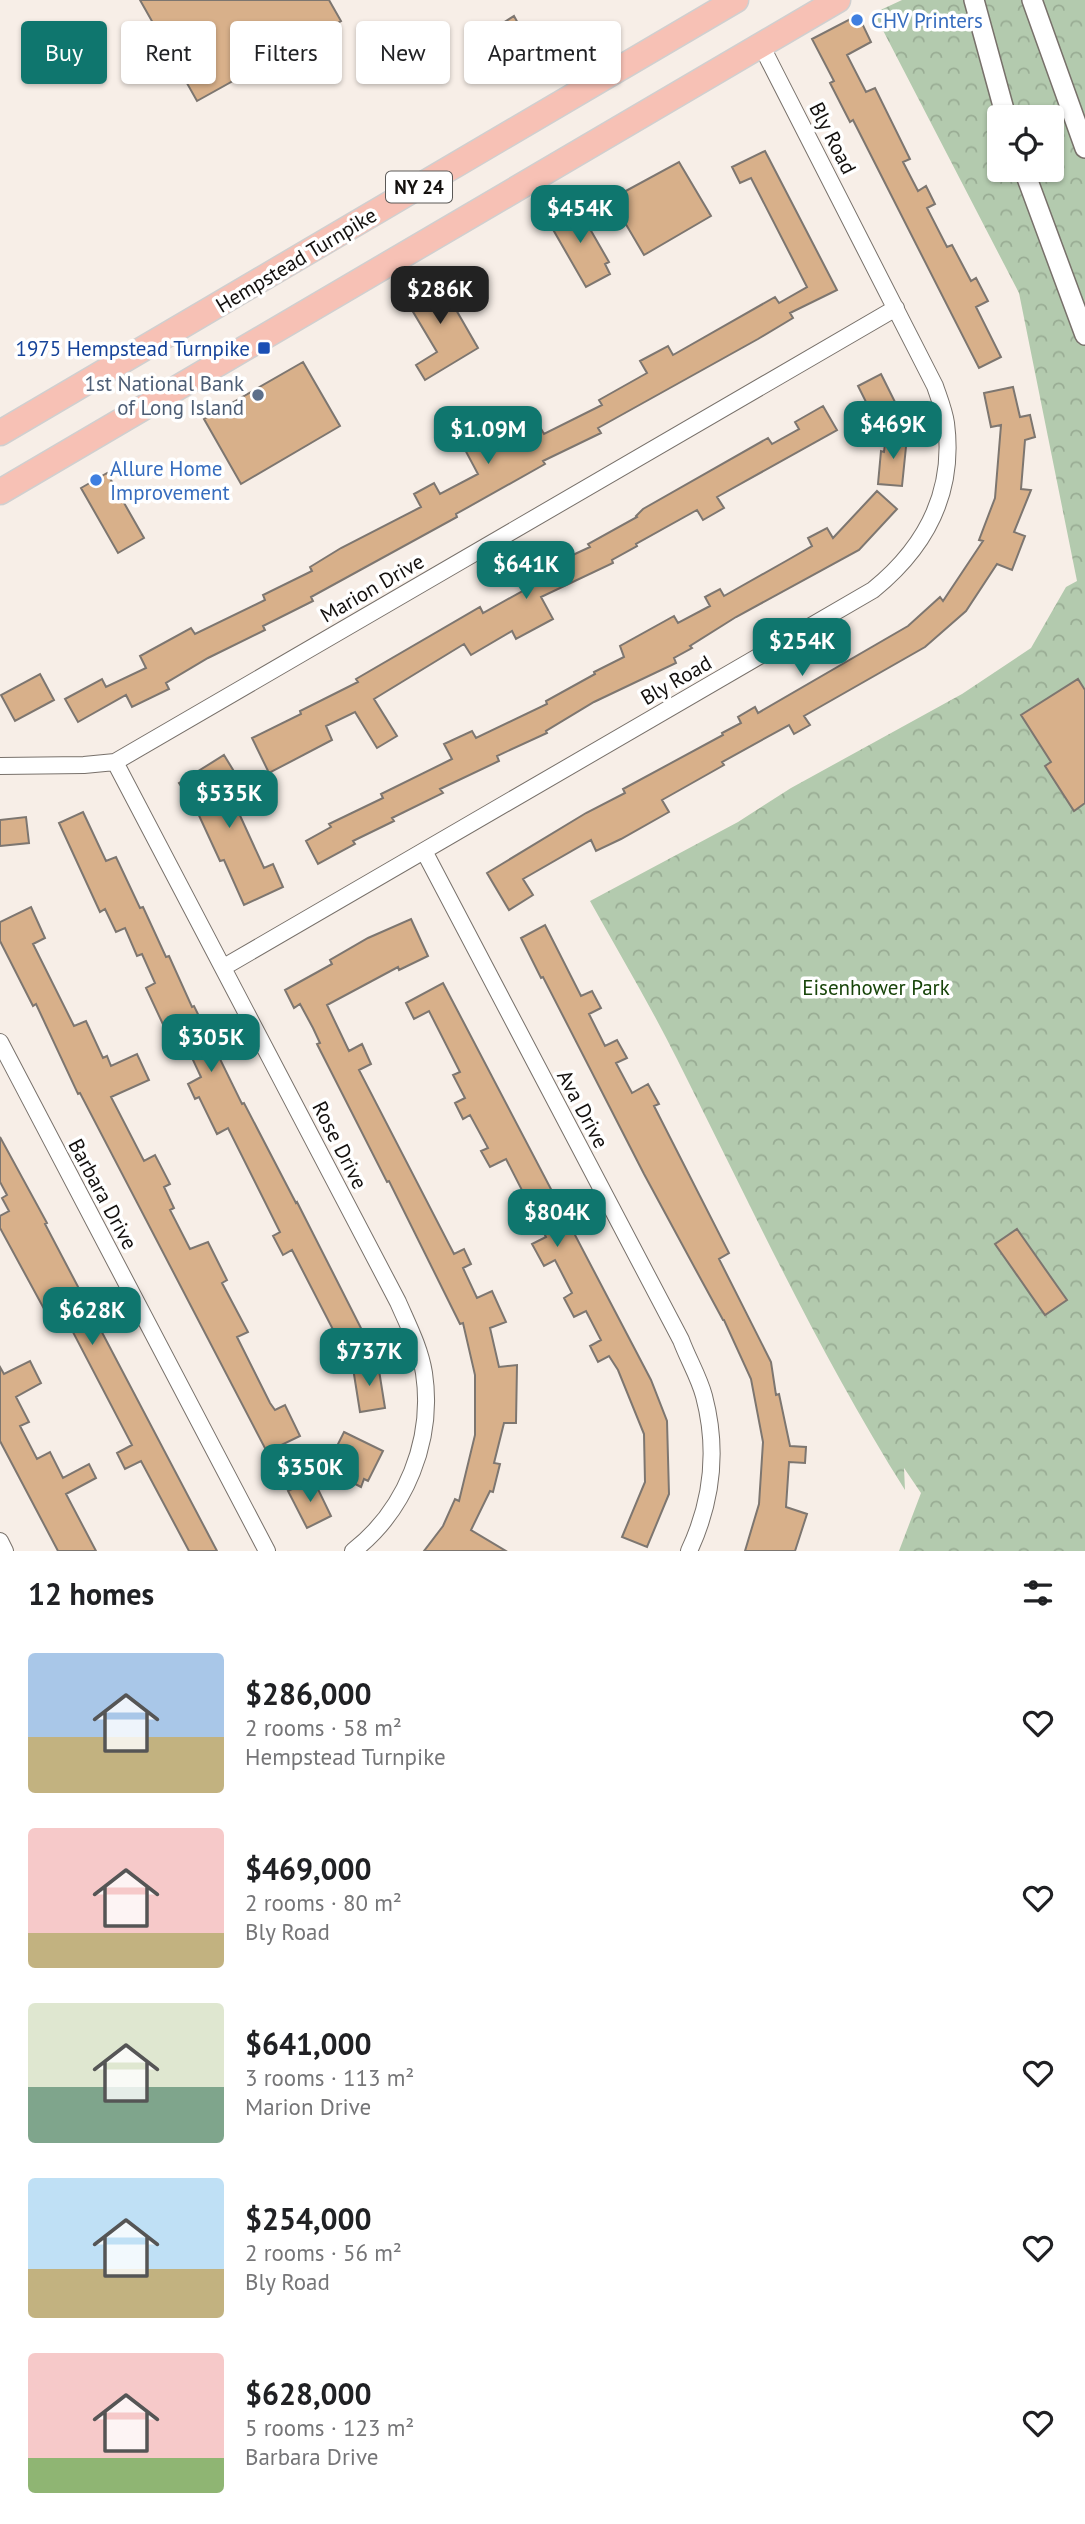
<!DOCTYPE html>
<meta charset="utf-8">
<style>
body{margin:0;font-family:"PT Sans",sans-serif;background:#f6f6f6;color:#202124;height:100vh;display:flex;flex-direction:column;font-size:26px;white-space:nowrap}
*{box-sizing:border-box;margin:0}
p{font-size:23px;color:#757577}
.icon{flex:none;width:38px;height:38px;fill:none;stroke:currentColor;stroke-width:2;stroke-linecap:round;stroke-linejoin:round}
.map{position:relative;height:1551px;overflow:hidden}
.panel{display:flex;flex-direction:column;background:#fff;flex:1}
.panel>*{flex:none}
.top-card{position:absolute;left:21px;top:21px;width:700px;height:63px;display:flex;gap:14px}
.buttons{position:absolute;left:987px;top:105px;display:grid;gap:14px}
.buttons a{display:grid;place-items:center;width:77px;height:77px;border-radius:7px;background:#fff;box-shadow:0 2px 5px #0004;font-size:35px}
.price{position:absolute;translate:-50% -60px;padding:0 16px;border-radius:14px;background:#0f766e;color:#fff;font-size:23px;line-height:46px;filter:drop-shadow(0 2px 4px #0008)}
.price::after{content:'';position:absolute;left:50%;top:42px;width:21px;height:16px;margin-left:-10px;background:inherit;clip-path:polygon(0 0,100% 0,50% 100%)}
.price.selected{background:#222;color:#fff}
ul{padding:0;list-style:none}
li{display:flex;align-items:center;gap:21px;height:175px;padding:0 28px}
li span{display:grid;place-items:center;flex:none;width:196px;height:140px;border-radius:7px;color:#555}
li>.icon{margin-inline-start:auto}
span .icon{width:84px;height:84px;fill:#fffc;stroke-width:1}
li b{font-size:30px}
h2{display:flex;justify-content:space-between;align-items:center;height:84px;padding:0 28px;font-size:30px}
.pill{padding:0 24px;border-radius:7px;background:#fff;box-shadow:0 2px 5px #0004;font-size:24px;line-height:63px}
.pill.selected{background:#0f766e;color:#fff}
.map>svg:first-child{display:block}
</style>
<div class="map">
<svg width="1085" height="1551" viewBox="0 0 1085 1551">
<defs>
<pattern id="forest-crowns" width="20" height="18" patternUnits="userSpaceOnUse" patternTransform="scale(1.75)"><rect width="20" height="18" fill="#b3caae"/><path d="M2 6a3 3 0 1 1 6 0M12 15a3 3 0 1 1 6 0" fill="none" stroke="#99ac94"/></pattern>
</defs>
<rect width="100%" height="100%" fill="#f7eee7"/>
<!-- forest -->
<path fill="url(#forest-crowns)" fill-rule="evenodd" d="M902 0H1085V1551H899L921 1493 904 1468 905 1490C818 1352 750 1204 677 1059 650 1005 619 953 590 901L738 822 791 788 962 694 1031 648 1066 587 1077 581 1019 293 874 13ZM999 117H1052V170H999Z"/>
<!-- building -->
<path fill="#d8b08a" stroke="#7d7670" stroke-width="2" d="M140 0H329L341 21 197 101Z
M858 15 871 42 847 55 866 92 875 88 910 159 903 162 918 191 926 186 935 204 927 208 947 247 952 245 971 281 976 278 988 301 976 307 1001 357 979 368 853 120 850 122 830 83 834 81 812 39Z
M514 16 529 43 509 54 495 28Z
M765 151 837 290 790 313 793 318 758 339 598 428 601 433 543 461 545 464 456 514 457 517 311 597 313 601 263 626 265 630 208 658 166 683 169 689 132 707 126 695 78 722 65 699 102 679 106 687 146 668 140 656 191 628 195 634 265 600 263 595 312 571 310 567 341 548 421 507 414 494 434 483 440 494 478 474 463 446 479 437 486 451 536 420 544 434 602 405 599 400 647 373 640 361 668 346 673 355 775 297 779 303 807 287 751 178 740 183 732 167Z
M679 162 711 216 644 255 611 199Z
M575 203 609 262 605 264 610 274 586 287 547 219Z
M436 275 478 348 425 380 416 365 437 352 403 295Z
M303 362 340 426 241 484 204 419Z
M881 374 895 402 872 414 858 386Z
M1013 387 1020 417 1030 415 1035 437 1025 440 1021 489 1031 490 1014 532 1025 536 1012 570 997 564 966 611 925 647 804 716 810 725 794 734 789 725 722 762 724 765 662 800 669 812 621 839 596 851 591 840 523 879 533 895 509 910 487 873 586 813 625 793 623 789 723 735 722 733 741 723 738 717 755 707 758 713 908 626 940 597 943 601 983 541 979 540 995 498 1001 425 991 427 984 393Z
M823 406 837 430 717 497 724 508 703 520 697 510 636 544 637 546 612 560 613 563 541 597 553 619 516 639 512 631 471 655 464 644 374 699 397 736 377 748 355 712 326 726 332 740 269 773 252 738 301 714 300 711 358 682 356 679 480 607 483 613 553 574 549 566 590 547 588 544 637 517 636 516 643 509 768 438 772 444 799 429 795 422Z
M886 435 907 437 902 486 878 484 881 451 884 452Z
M107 473 144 538 118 553 81 488Z
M877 491 897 509 859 550 736 617 690 646 692 648 674 658 676 663 594 702 546 731 547 733 497 756 499 761 440 789 443 793 392 818 394 821 353 841 355 844 318 864 306 841 331 827 329 824 383 798 381 794 452 759 444 744 472 731 476 738 547 704 546 701 595 674 594 672 624 657 620 646 674 616 678 623 710 606 705 597 720 589 724 596 786 561 812 546 808 538 827 528 833 538Z
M40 674 54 700 15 721 1 695Z
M1078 679 1085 690V803L1074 811 1045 766 1051 762 1021 715Z
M224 755 238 778 226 785 264 868 273 864 283 887 244 905 224 860 220 861 196 809 179 783Z
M83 812 106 861 116 857 140 908 143 907 166 957 169 956 192 1007 194 1006 242 1104 244 1103 296 1203 297 1202 366 1338 343 1349 292 1250 283 1255 273 1236 280 1232 228 1128 217 1134 199 1097 195 1099 188 1084 201 1077 179 1030 168 1035 146 988 155 983 142 954 137 956 125 928 116 932 105 909 100 912 59 823Z
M26 817 29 843 0 846V820Z
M31 907 45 938 33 944 74 1026 86 1021 103 1058 107 1056 111 1066 137 1054 149 1080 111 1097 144 1161 155 1155 170 1184 164 1187 174 1208 170 1210 190 1249 208 1242 227 1280 222 1283 248 1332 237 1337 270 1403 275 1410 285 1405 300 1436 267 1452 80 1093 78 1094 36 1004 33 1006 0 941V922Z
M411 919 428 956 399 970 398 967 327 1005 349 1051 362 1044 371 1064 359 1070 454 1254 464 1249 471 1264 463 1268 477 1298 492 1291 506 1322 490 1328 499 1367 517 1365 516 1423H504L494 1463 500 1464 493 1492 490 1491 471 1530 506 1551H424L443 1526 455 1499 459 1501 475 1435V1375L463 1323 460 1324 389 1181 387 1182 317 1044 320 1043 313 1028 300 1004 294 1008 285 990 332 964 330 960 368 938Z
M545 925 581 996 592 991 601 1008 589 1014 605 1046 617 1040 627 1058 616 1063 632 1093 648 1084 659 1104 654 1106 729 1253 719 1259 771 1362 776 1395 779 1394 790 1446 806 1447 805 1463 789 1462 786 1507 807 1514 795 1551H745L759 1504 763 1442 751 1379 724 1320H723L644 1174 543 977 541 978 521 938Z
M443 983 651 1380 667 1421 669 1494 647 1547 622 1537 645 1482 644 1434 618 1370 609 1356 598 1362 590 1346 601 1340 586 1311 574 1317 564 1298 572 1293 555 1260 544 1266 532 1244 546 1237 506 1159 490 1167 481 1151 488 1148 470 1115 463 1119 455 1103 465 1098 453 1075 460 1072 429 1011 414 1019 406 1003Z
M0 1137 47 1223 45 1224 217 1551H189L141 1461 125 1469 117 1453 132 1445 62 1311 49 1318 0 1228V1216L9 1211 2 1198 7 1195 0 1182Z
M1017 1229 1067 1300 1045 1315 995 1244Z
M30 1361 41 1383 16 1397 29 1422 20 1426 37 1459 50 1452 63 1478 89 1464 96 1478 66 1494 96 1551H58L0 1441V1367L4 1374Z
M378 1364 385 1408 360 1412 353 1368Z
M344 1432 383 1451 368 1481 364 1479 361 1487 336 1474 347 1452 337 1446Z
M306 1482 310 1489 316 1485 331 1516 307 1528 288 1491Z"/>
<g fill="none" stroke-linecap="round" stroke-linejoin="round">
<defs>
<path id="minor" d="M115 762 398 1302C408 1325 420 1348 424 1373 434 1440 406 1510 353 1551
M0 766 84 765 115 762 896 308
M424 851 681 1340C688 1359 699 1377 704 1396 718 1449 712 1502 689 1551
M224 967 873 590C926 547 955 493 946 423 944 410 939 398 935 386L761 45
M0 1042 267 1551
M0 1541 5 1551"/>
<path id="tertiary" d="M974 0 1006 117
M1032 0 1085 148
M1024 170 1085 335"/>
<path id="primary" d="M0 433 736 0
M0 492 838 0"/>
</defs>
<!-- minor casing -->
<use href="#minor" stroke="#78716b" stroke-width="18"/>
<!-- tertiary casing -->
<use href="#tertiary" stroke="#78716b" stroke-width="22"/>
<!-- primary casing -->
<use href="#primary" stroke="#d0cfcf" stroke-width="27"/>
<!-- minor -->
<use href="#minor" stroke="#fff" stroke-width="16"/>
<!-- tertiary -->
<use href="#tertiary" stroke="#fff" stroke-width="19"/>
<!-- primary -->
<use href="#primary" stroke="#f7c1b5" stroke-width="24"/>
</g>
<!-- markers -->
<g fill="#3f7fe0" stroke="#fff" stroke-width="2.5">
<circle cx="857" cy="20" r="7"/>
<circle cx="96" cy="480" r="7"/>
</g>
<rect fill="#1a4fb4" stroke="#fff" stroke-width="2.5" x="257" y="341" width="14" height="14" rx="3.5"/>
<circle fill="#5c6f8a" stroke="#fff" stroke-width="2.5" cx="258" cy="395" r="7"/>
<g text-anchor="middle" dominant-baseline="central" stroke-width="7" stroke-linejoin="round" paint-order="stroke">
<!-- shield labels -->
<rect fill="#fff" stroke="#5a5856" stroke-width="2" x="386" y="171.5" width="66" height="31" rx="5"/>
<g font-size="19" font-weight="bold" fill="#13100e">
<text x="419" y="187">NY 24</text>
</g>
<!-- shop labels -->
<g font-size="21" fill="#366cbe" stroke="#fff" text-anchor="start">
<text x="871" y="20">CHV Printers</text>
<text x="110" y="468">Allure Home<tspan x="110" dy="24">Improvement</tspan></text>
</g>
<!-- street labels -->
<g font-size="21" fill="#13100e" stroke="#fff">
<text transform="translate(833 138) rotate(63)">Bly Road</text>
<text transform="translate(296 260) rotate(-31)">Hempstead Turnpike</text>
<text transform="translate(372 588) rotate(-30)">Marion Drive</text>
<text transform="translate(676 680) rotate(-30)">Bly Road</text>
<text transform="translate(583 1109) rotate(62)">Ava Drive</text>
<text transform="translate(340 1145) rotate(63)">Rose Drive</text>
<text transform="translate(103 1194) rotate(62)">Barbara Drive</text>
</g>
<!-- transit labels -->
<g font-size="21" fill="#164399" stroke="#fff" text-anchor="end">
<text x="250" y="348">1975 Hempstead Turnpike</text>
</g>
<!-- service labels -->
<g font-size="21" fill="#4e5e75" stroke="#fff" text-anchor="end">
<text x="244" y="383">1st National Bank<tspan x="244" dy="24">of Long Island</tspan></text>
</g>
<!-- park labels -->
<g font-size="21" fill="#18450a" stroke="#fff">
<text x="876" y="987">Eisenhower Park</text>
</g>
</g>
</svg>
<div class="buttons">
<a><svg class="icon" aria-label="locate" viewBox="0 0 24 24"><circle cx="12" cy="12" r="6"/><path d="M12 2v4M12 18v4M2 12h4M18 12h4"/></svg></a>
</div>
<b class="price" style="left:580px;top:245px">$454K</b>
<b class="price selected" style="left:440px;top:326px">$286K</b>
<b class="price" style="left:893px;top:461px">$469K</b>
<b class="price" style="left:488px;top:466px">$1.09M</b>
<b class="price" style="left:526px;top:601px">$641K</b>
<b class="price" style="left:802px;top:678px">$254K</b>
<b class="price" style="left:229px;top:830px">$535K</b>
<b class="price" style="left:211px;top:1074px">$305K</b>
<b class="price" style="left:557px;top:1249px">$804K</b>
<b class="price" style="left:92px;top:1347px">$628K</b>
<b class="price" style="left:369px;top:1388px">$737K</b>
<b class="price" style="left:310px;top:1504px">$350K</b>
<div class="top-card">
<a class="pill selected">Buy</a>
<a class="pill">Rent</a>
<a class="pill">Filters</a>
<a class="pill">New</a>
<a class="pill">Apartment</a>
</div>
</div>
<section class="panel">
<h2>12 homes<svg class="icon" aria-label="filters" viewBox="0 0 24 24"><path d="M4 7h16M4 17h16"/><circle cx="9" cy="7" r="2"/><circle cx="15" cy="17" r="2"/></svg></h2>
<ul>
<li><span style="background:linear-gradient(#a9c7e8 60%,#c2b280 0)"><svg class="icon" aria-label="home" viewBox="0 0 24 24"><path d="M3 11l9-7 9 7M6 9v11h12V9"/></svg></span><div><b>$286,000</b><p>2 rooms · 58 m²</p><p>Hempstead Turnpike</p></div><svg class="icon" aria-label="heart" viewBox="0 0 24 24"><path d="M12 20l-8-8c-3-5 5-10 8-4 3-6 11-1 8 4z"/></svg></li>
<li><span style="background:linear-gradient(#f6c9c9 75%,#c2b280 0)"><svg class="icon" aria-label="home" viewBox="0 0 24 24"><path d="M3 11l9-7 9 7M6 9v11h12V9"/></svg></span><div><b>$469,000</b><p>2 rooms · 80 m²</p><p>Bly Road</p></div><svg class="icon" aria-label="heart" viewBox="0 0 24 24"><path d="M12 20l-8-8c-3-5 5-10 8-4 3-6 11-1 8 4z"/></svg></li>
<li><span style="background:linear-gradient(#dfe7d0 60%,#7fa58c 0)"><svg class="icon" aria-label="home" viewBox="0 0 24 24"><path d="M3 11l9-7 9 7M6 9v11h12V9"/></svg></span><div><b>$641,000</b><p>3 rooms · 113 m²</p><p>Marion Drive</p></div><svg class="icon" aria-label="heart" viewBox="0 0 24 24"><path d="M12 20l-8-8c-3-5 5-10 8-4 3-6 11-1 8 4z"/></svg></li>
<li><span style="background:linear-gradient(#bfe0f5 65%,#c2b280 0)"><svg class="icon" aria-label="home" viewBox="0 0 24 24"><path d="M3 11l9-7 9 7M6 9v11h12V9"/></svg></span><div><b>$254,000</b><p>2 rooms · 56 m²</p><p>Bly Road</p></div><svg class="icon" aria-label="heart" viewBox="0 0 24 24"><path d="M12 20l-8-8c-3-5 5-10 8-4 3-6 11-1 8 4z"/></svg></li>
<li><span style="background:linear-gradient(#f6c9c9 75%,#8fb573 0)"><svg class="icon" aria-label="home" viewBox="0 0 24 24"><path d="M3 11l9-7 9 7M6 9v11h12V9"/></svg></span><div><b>$628,000</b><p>5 rooms · 123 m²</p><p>Barbara Drive</p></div><svg class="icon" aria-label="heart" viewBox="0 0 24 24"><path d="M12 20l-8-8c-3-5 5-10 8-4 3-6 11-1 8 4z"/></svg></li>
</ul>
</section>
